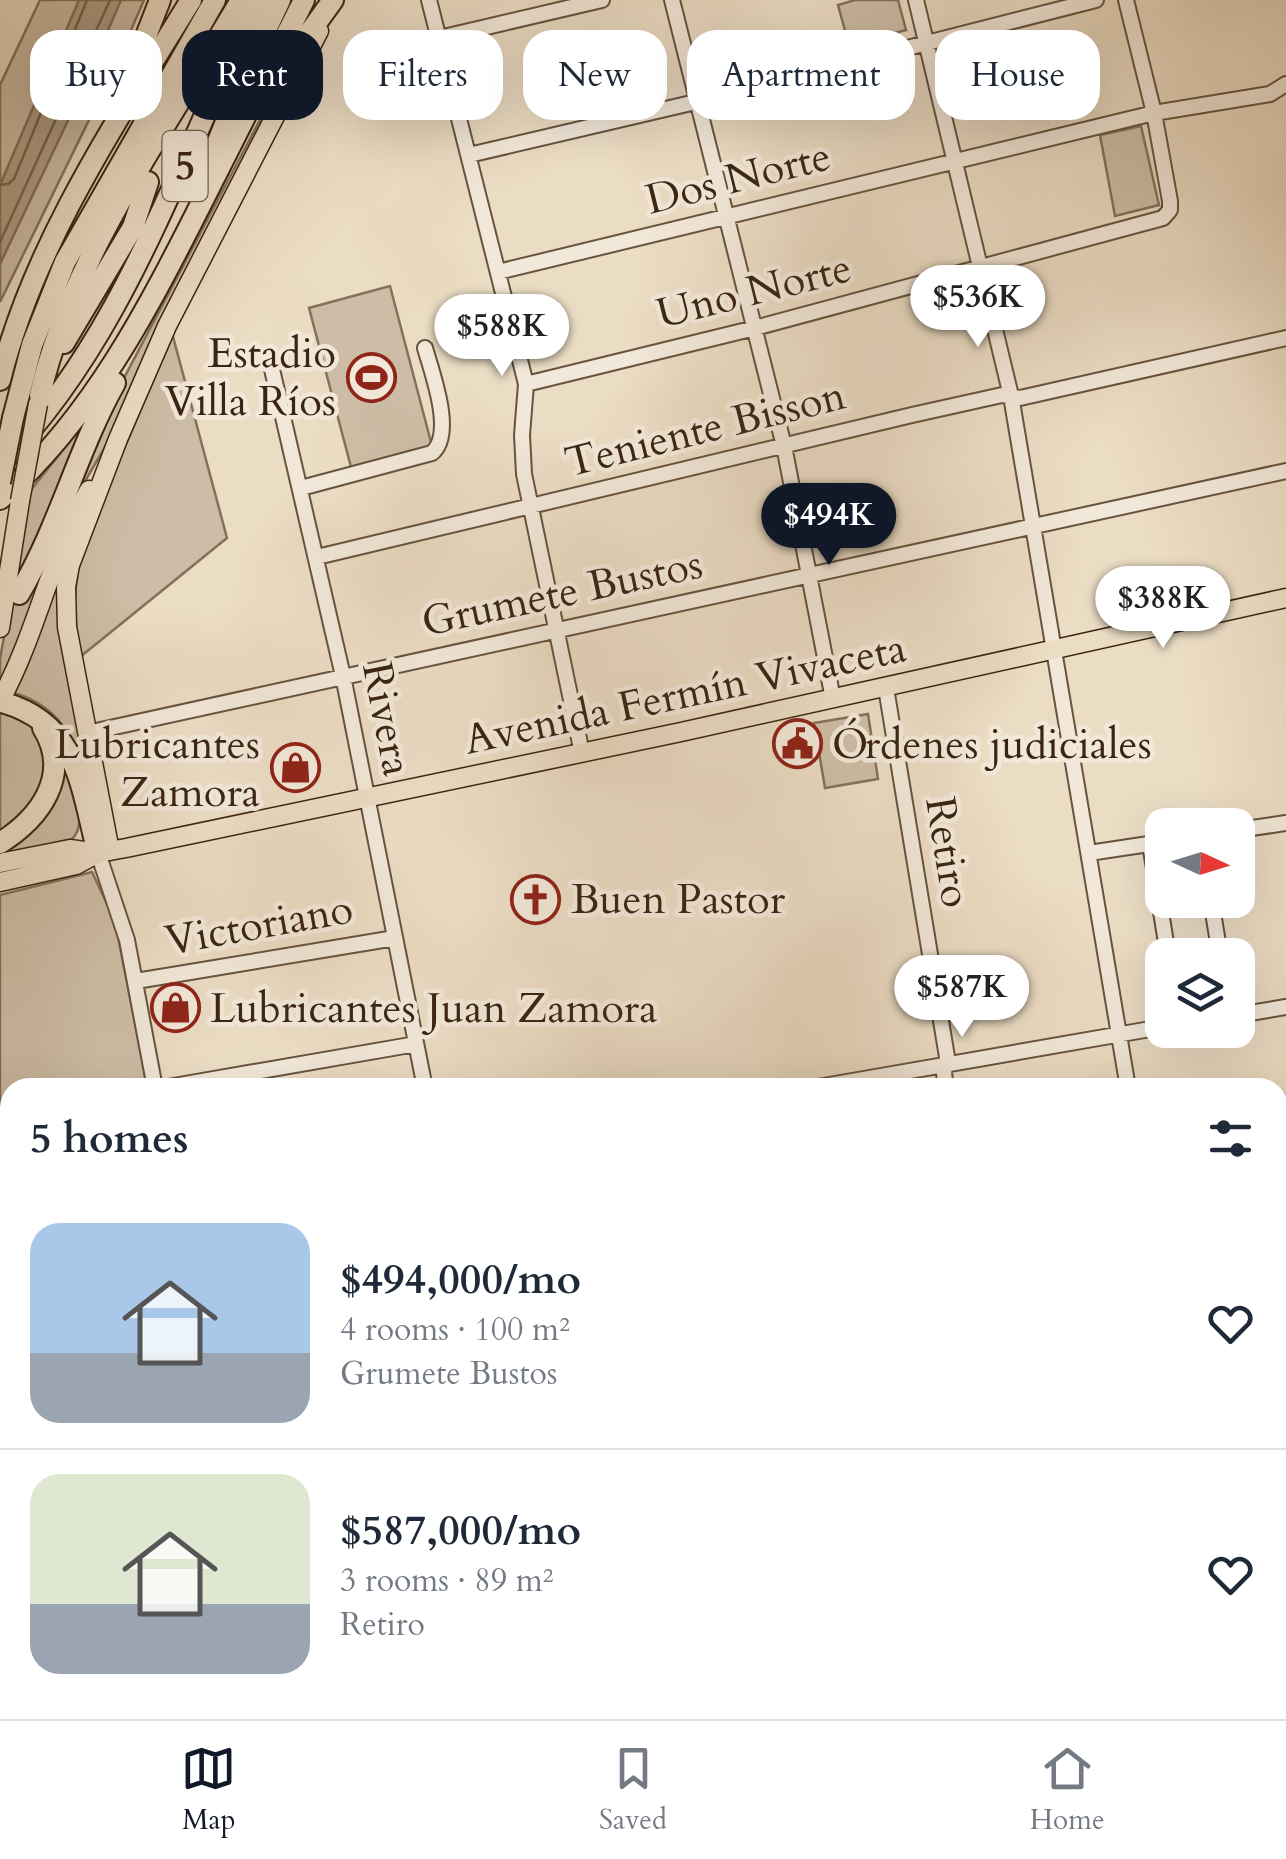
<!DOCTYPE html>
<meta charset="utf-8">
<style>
body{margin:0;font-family:Cardo,serif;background:#f2f2f3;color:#1f2937;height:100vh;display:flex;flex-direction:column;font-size:38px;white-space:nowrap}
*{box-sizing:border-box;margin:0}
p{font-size:32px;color:#747a83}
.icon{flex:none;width:55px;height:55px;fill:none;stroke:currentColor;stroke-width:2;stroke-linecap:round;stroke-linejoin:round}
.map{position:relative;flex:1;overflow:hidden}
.details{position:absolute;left:0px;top:1078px;width:1288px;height:642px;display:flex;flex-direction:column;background:#fff;border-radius:30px 30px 0 0;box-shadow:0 10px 40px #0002}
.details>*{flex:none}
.hud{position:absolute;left:30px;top:30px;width:1228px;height:90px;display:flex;gap:20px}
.needle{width:65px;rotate:94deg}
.tools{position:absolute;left:1145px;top:808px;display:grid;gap:20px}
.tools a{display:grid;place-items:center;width:110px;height:110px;border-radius:20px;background:#fff;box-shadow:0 10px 40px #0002;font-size:50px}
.price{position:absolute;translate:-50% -85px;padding:0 22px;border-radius:35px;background:#fff;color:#222;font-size:32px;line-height:65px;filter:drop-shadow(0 2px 5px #0008)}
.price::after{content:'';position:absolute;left:50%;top:60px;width:30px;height:22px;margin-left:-15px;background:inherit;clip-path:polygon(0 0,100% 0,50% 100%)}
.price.active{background:#111827;color:#fff}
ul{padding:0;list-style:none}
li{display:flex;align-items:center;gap:30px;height:250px;padding:0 30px}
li+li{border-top:2px solid #e0e1e3}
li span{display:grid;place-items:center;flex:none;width:280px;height:200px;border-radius:30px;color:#555}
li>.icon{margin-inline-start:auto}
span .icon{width:120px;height:120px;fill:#fffc;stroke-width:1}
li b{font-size:42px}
h2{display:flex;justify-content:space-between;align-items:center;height:120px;padding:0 30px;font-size:42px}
.tag{padding:0 35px;border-radius:30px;background:#fff;box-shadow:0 10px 40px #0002;font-size:35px;line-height:90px}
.tag.active{background:#111827;color:#fff}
.tabs{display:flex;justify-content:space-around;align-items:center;height:140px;border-top:2px solid #e0e1e3;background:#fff;font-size:28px;color:#747a83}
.tabs a{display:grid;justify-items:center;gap:5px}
.tabs .active{color:#111827}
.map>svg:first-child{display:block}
</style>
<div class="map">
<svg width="1286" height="1719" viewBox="0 0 1286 1719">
<rect width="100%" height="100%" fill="#ebdcc4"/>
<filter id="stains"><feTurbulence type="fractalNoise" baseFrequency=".002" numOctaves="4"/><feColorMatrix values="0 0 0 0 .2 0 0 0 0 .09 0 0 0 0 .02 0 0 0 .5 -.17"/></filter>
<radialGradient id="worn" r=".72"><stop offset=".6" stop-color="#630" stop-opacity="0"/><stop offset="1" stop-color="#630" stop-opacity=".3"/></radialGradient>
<!-- green -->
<path fill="#cdbda6" stroke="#84715c" stroke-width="2.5" d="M40 0H144L114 69 0 302V85Z
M855 0H898L906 30 849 45 838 5Z
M301 51 116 428 73 502 0 687V659L30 491 83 425 44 530 272 97Z
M1141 126 1159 205 1115 216 1100 135Z
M390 286 432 446 351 467 309 308Z
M172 333 227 538 80 657 74 607 79 558Z
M72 533 68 563 101 835C85 775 80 709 10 692Z
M0 709H15L47 740 46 789 0 837Z
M868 714 878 779 825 788 814 723Z
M66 762C71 783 90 822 72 839L0 856V850C35 822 59 809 66 762Z
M92 872 115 921 146 1079 97 1087 10 1088V1102L0 1104V895Z"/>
<!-- water -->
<path fill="#af9e87" stroke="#816e58" stroke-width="2.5" d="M79 0H121L82 91 0 264V185Z"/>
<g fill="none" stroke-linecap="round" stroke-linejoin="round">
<!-- shore -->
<path stroke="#75624c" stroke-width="2.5" d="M0 185 8 184 14 179 87 0
M0 242 110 0"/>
<defs>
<path id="minor" d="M429 0 526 384 522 435 524 474 582 753
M672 0 784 446 833 699
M916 0 1011 396 1128 1088
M439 38 602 0
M469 155 687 104 1096 0
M498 272 1154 113 1270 94 1286 84
M271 365 343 676 425 1088
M526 384 755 328 1163 218 1170 210V201L1154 113 1126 0
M301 488 432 453C455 434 432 373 425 348
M317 557 912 415 1002 395 1020 398 1286 338
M886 688 947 1057 944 1073 946 1088
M87 733 1286 471
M1238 830 1286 823
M1150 844 1168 955
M98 853 127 940 155 1088
M1089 853 1162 842
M1211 900 1220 955
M136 981 395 938
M1238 1015 1286 1007
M162 1088 416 1044
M812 1088 1162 1027
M0 1113 10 1111
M1278 1128 1286 1126
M0 1218 10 1217
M1278 1244 1286 1243
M0 1328 10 1327
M0 1451 10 1449
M1278 1476 1286 1474
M0 1580 10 1578
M0 1682 10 1681
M272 1710 274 1719
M548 1710 550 1719
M803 1710 804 1719
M1235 1710 1237 1719
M399 1719 450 1710"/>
<path id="major" d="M0 628 20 501
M0 701C37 633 50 557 89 490
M110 851 67 627 66 587 70 565 118 439 167 326 319 31
M0 863 70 849 98 853 126 848 681 732 1286 598
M0 882 76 865 98 853"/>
<path id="highway" d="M141 49 160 0
M274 82 333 0
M210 161 247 70 280 0
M64 343 133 227 148 182
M0 380C34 243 118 119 191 0
M40 395C72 255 169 124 241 0
M13 418 32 345 65 262 215 0
M1 463C128 333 178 158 259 0
M0 499C93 417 149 307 204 198 237 132 270 66 304 0
M19 594C59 527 77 451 115 383
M5 703C79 725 81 789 98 853
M0 843C40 818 72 775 43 728"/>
</defs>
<!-- minor casing -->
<use href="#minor" stroke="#67533e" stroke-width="18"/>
<!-- major casing -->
<use href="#major" stroke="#3b2512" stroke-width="21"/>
<!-- highway casing -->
<use href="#highway" stroke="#3b2512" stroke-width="24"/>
<!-- minor -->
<use href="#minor" stroke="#f2e8d9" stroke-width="14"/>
<!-- major -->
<use href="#major" stroke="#ebdcc4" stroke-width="18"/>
<!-- highway -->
<use href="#highway" stroke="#ebdcc4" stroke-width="20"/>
<defs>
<path id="major-bridge" d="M20 501 38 404"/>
<path id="highway-bridge" d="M0 482 13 418"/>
</defs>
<!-- major-bridge casing -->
<use href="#major-bridge" stroke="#3b2512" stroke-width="21" stroke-linecap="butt"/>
<!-- highway-bridge casing -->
<use href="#highway-bridge" stroke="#3b2512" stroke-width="24" stroke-linecap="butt"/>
<!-- major-bridge -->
<use href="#major-bridge" stroke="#ebdcc4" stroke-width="18"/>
<!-- highway-bridge -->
<use href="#highway-bridge" stroke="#ebdcc4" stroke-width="20"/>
</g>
<!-- icons -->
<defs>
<symbol id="stadium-ring" viewBox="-11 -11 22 22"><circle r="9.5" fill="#f2e8d9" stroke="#8f2418" stroke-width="1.5"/><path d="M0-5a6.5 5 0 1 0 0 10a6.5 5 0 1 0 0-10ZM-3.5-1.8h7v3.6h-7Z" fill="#8f2418"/></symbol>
<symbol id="civic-ring" viewBox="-11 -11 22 22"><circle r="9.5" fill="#f2e8d9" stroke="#8f2418" stroke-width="1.5"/><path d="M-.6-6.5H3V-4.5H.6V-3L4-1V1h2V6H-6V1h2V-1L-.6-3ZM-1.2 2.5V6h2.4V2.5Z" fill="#8f2418"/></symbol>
<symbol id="shop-ring" viewBox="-11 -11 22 22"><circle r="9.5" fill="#f2e8d9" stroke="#8f2418" stroke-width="1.5"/><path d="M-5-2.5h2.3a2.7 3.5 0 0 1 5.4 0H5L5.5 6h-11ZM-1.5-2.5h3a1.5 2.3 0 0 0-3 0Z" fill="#8f2418"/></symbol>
<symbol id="church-ring" viewBox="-11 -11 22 22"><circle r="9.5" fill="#f2e8d9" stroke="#8f2418" stroke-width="1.5"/><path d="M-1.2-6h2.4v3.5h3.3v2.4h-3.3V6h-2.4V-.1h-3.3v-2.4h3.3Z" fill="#8f2418"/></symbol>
</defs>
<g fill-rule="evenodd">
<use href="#stadium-ring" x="344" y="350" width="55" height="55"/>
<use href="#civic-ring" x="770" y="716" width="55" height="55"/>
<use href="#shop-ring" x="268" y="740" width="55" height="55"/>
<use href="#church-ring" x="508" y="872" width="55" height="55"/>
<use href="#shop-ring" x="148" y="980" width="55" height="55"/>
</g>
<g text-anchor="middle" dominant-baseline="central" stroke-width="9" stroke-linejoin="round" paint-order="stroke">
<!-- shield labels -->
<rect fill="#f2e8d9" stroke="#72604e" stroke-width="2.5" x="162.5" y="131" width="45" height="70" rx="8"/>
<g font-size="40" font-weight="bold" fill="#3b2512">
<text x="185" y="166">5</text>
</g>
<!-- street labels -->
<g font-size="42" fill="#3b2512" stroke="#f2e8d9">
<text transform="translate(738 178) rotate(-14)">Dos Norte</text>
<text transform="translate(754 291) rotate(-14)">Uno Norte</text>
<text transform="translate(705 429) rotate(-14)">Teniente Bisson</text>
<text transform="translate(562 593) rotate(-12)">Grumete Bustos</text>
<text transform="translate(685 694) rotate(-12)">Avenida Fermín Vivaceta</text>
<text transform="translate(387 719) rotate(79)">Rivera</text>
<text transform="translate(948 852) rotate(81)">Retiro</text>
<text transform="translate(259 925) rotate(-10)">Victoriano</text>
</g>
<!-- poi labels -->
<g font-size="42" fill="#3b2512" stroke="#f2e8d9" text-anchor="start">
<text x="336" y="353" text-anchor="end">Estadio<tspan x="336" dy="48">Villa Ríos</tspan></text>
<text x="260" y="744" text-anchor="end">Lubricantes<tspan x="260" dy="48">Zamora</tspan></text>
<text x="832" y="744">Órdenes judiciales</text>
<text x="571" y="899">Buen Pastor</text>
<text x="210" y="1008">Lubricantes Juan Zamora</text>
</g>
</g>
<rect width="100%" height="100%" filter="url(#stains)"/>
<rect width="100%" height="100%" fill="url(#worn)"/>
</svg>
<div class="tools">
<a><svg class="needle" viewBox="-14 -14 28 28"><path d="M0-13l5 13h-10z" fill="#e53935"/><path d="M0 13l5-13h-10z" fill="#747a83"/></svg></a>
<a><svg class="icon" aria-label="layers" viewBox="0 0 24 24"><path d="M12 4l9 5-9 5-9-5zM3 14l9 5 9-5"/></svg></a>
</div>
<b class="price" style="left:978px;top:350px">$536K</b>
<b class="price" style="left:502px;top:379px">$588K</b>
<b class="price active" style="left:829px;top:568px">$494K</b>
<b class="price" style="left:1163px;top:651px">$388K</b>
<b class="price" style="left:962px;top:1040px">$587K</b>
<div class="hud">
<a class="tag">Buy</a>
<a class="tag active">Rent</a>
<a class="tag">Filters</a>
<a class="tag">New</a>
<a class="tag">Apartment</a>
<a class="tag">House</a>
</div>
<section class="details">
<h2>5 homes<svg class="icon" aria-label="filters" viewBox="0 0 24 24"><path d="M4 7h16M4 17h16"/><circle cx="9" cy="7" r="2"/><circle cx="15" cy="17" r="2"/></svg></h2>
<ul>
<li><span style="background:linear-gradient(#a9c7e8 65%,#9aa5b1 0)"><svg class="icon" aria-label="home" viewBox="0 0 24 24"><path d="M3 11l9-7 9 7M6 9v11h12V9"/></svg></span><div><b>$494,000/mo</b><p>4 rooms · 100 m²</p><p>Grumete Bustos</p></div><svg class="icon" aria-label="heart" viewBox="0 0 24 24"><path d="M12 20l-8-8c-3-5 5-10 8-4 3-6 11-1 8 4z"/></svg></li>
<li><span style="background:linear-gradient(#dfe7d0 65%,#9aa5b1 0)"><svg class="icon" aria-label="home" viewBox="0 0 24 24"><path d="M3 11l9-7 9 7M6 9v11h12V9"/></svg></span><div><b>$587,000/mo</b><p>3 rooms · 89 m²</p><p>Retiro</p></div><svg class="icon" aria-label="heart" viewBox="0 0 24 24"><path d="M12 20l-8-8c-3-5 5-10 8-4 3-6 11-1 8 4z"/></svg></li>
</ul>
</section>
</div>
<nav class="tabs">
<a class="active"><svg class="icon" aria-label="map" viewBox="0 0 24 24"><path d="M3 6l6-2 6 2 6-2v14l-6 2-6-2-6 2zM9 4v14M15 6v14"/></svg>Map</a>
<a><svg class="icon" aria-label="saved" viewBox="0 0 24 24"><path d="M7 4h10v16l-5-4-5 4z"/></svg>Saved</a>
<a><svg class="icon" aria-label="home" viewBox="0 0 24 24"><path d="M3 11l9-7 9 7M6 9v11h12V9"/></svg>Home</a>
</nav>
